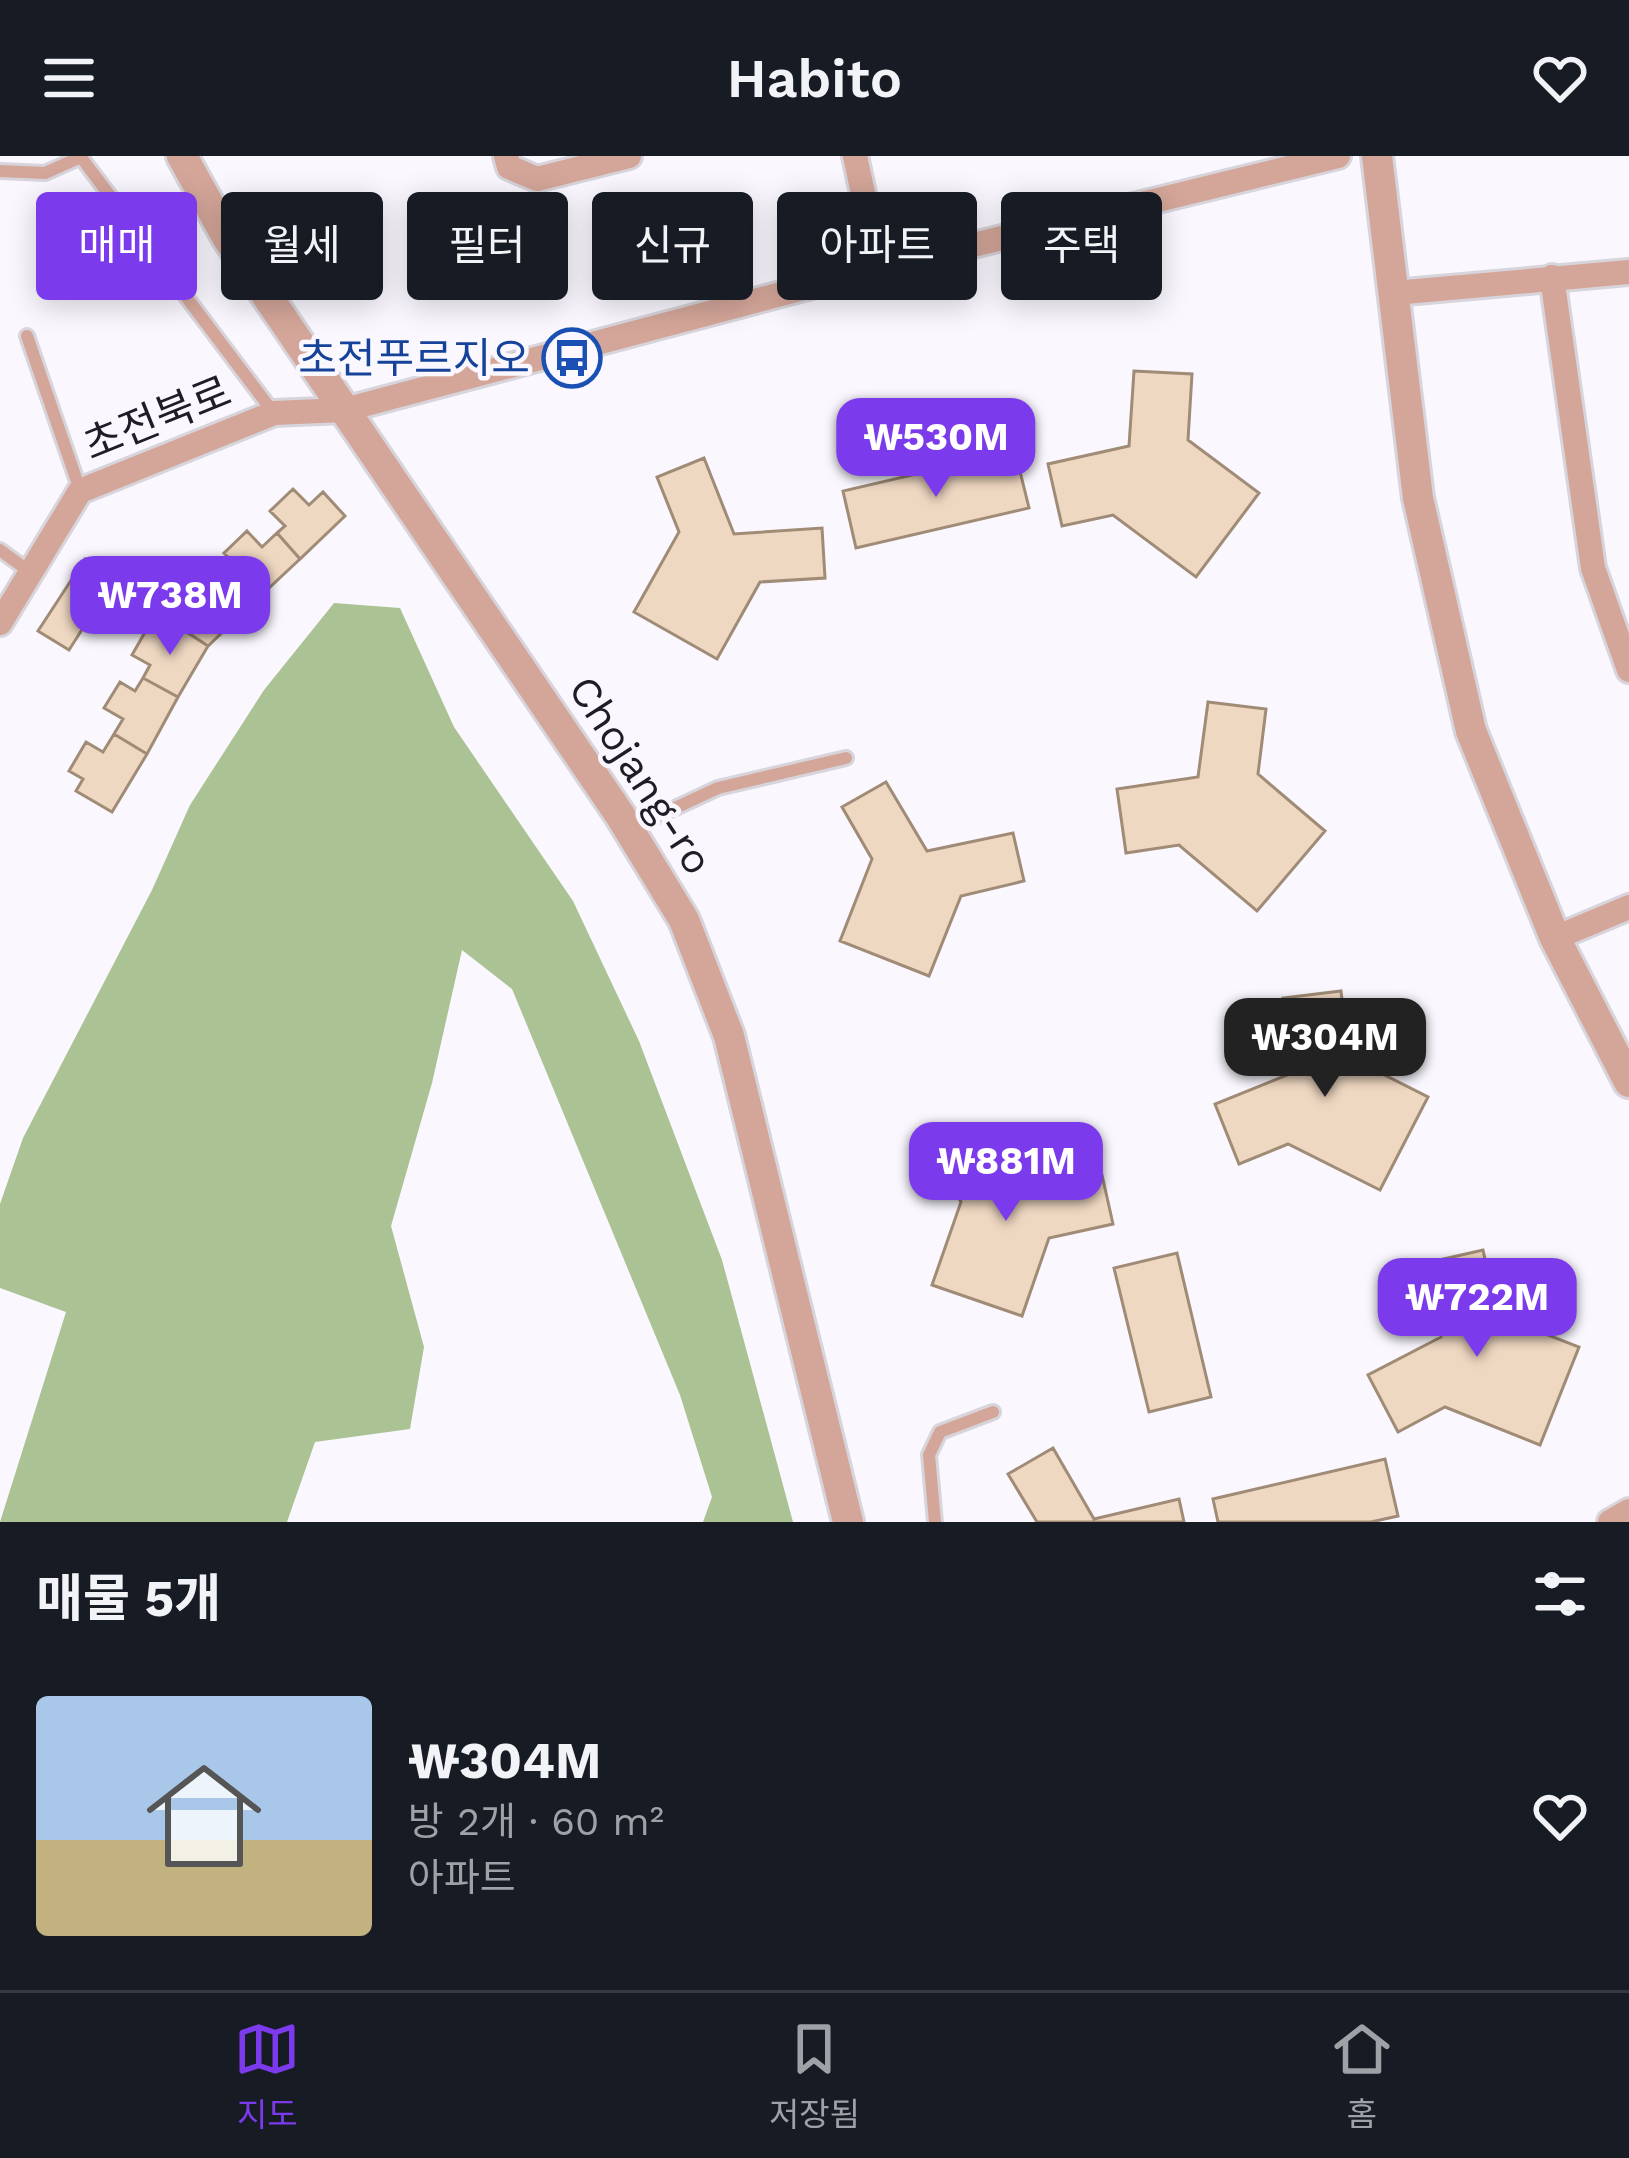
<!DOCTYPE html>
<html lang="ko">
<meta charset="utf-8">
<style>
body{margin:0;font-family:"Work Sans","Noto Sans KR",sans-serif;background:#242831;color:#f1f3f6;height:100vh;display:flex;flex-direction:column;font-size:45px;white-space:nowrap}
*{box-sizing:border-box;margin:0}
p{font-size:39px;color:#9ea1a6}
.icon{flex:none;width:66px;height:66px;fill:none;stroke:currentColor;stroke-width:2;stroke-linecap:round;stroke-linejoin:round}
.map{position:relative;height:1366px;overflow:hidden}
.panel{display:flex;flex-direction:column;background:#171b24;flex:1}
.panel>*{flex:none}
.top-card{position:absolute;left:36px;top:36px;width:1557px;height:108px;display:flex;gap:24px}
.price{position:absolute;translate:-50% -102px;padding:0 27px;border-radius:24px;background:#7c3aed;color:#fff;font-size:39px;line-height:78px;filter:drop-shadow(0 3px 6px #0008)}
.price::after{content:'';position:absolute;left:50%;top:72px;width:36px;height:27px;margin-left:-18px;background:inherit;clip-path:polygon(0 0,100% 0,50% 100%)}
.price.selected{background:#222;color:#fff}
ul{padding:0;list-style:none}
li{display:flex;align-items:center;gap:36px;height:300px;padding:0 36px}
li+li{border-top:3px solid #363941}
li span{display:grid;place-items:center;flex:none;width:336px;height:240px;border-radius:12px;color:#555}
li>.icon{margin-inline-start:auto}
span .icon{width:144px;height:144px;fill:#fffc;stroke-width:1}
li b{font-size:51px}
h2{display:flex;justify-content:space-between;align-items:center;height:144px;padding:0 36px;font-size:51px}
.pill{padding:0 42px;border-radius:12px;background:#171b24;box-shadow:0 6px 30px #0003;font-size:42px;line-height:108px}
.pill.selected{background:#7c3aed;color:#fff}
header{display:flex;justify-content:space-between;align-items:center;height:156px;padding:0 36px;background:#171b24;font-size:54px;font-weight:600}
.dock{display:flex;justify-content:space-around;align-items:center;height:168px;border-top:3px solid #363941;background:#171b24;font-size:33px;color:#9ea1a6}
.dock a{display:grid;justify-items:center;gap:6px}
.dock .selected{color:#7c3aed}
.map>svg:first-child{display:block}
</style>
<header><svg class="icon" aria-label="menu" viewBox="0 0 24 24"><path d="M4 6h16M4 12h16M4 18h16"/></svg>Habito<svg class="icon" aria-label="heart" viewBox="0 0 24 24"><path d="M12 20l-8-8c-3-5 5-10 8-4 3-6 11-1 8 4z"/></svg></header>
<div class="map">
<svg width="1629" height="1366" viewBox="0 0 1629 1366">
<rect width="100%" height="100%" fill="#faf8fe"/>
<!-- forest -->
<path fill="#abc294" d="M334 447 400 452 454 571 573 745 639 885 722 1104 793 1366H703L712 1341 680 1239 512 833 462 794 432 927 391 1070 424 1191 410 1273 315 1286 287 1366H0L66 1156 0 1132V1048L23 982 152 734 190 649 264 534Z"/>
<!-- building -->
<path fill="#efd8c2" stroke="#a08b76" stroke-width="3" d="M1134 215 1192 218 1188 284 1259 337 1196 421 1113 359 1062 370 1048 308 1129 290Z
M1015 295 1029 352 856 392 843 335Z
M704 302 734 378 822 372 825 422 760 426 717 503 634 456 679 376 657 321Z
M293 333 309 349 323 336 345 360 300 403 277 377 285 370 270 355Z
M247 375 262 391 277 377 300 403 255 445 231 419 238 412 224 397Z
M85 403 115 422 69 494 38 475Z
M202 417 217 433 231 419 255 445 208 490 178 470 193 454 179 439Z
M174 468 208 490 178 541 143 522 150 509 132 499 148 471 167 481Z
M143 522 178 541 147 598 114 578 123 563 104 552 120 526 135 535Z
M1208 546 1266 553 1258 618 1325 675 1257 755 1179 689 1126 697 1117 633 1198 621Z
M114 578 147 598 112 656 76 635 83 623 69 615 86 586 103 596Z
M886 626 927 695 1013 677 1024 725 961 740 929 820 840 785 872 703 842 651Z
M1341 835 1349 901 1428 941 1380 1034 1288 988 1239 1008 1215 948 1292 917 1283 842Z
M975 968 1017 1039 1102 1019 1113 1068 1049 1082 1022 1160 932 1129 961 1046 931 994Z
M1483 1094 1497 1159 1579 1191 1540 1289 1445 1251 1398 1276 1368 1219 1441 1181 1426 1107Z
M1177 1097 1211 1241 1149 1256 1114 1112Z
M1053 1292 1094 1363 1179 1343 1184 1366H1037L1008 1318Z
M1385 1303 1398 1360 1371 1366H1218L1213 1343Z"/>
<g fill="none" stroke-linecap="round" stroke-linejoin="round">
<defs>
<path id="service" d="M80 0 273 256
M0 15 45 17 81 1
M27 180 80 334
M0 394 30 416
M630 673 718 632 846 602
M935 1366 929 1299 940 1276 993 1256"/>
<path id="minor" d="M506 0 509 11 537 23 629 0
M855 0 879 112
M1552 121 1593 412 1629 514
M1394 137 1629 116
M0 467 80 335 274 257 344 254 879 112 1338 0
M1555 782 1629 751
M1610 1366 1629 1355"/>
<path id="tertiary" d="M182 0 227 81 620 659 684 764 729 880 848 1366
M1377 0 1418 342 1471 575 1555 782 1629 926"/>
</defs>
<!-- service casing -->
<use href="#service" stroke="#d7d5db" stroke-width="18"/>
<!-- minor casing -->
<use href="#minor" stroke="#d7d5db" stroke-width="30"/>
<!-- tertiary casing -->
<use href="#tertiary" stroke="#d7d5db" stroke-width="36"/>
<!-- service -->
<use href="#service" stroke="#d4a699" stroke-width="12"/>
<!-- minor -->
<use href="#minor" stroke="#d4a699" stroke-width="24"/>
<!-- tertiary -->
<use href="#tertiary" stroke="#d4a699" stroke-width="30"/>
</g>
<!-- icons -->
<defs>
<symbol id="bus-ring" viewBox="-11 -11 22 22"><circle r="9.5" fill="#faf8fe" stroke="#1a4fb4" stroke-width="1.5"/><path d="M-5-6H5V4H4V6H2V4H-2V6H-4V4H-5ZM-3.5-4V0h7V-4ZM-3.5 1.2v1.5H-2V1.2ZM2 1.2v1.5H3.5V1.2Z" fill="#1a4fb4"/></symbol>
</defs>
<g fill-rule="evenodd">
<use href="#bus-ring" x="539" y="169" width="66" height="66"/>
</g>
<g text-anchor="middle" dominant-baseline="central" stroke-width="9" stroke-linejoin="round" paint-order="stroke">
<!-- transit labels -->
<g font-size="42" fill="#164399" stroke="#faf8fe" text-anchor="end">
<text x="530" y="202">초전푸르지오</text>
</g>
<!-- street labels -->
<g font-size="42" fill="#201c26" stroke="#faf8fe">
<text transform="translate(157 262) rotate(-22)">초전북로</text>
<text transform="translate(641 619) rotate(57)">Chojang-ro</text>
</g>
</g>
</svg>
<b class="price" style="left:936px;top:344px">₩530M</b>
<b class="price" style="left:170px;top:502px">₩738M</b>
<b class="price selected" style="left:1325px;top:944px">₩304M</b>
<b class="price" style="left:1006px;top:1068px">₩881M</b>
<b class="price" style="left:1477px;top:1204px">₩722M</b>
<div class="top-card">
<a class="pill selected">매매</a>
<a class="pill">월세</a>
<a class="pill">필터</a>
<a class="pill">신규</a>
<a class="pill">아파트</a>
<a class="pill">주택</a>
</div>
</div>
<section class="panel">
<h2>매물 5개<svg class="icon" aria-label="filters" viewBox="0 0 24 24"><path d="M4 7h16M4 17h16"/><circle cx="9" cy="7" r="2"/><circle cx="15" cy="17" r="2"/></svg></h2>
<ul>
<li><span style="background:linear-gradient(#a9c7e8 60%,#c2b280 0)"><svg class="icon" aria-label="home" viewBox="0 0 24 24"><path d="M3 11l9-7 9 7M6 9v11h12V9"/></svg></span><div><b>₩304M</b><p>방 2개 · 60 m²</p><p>아파트</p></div><svg class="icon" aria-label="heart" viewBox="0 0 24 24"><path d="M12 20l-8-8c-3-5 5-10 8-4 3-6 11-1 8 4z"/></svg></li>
</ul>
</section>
<nav class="dock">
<a class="selected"><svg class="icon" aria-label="map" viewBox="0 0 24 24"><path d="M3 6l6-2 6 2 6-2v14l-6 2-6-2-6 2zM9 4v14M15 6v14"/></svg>지도</a>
<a><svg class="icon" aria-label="saved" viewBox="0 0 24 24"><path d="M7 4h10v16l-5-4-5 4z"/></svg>저장됨</a>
<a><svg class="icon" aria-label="home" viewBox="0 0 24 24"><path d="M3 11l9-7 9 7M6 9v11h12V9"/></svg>홈</a>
</nav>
